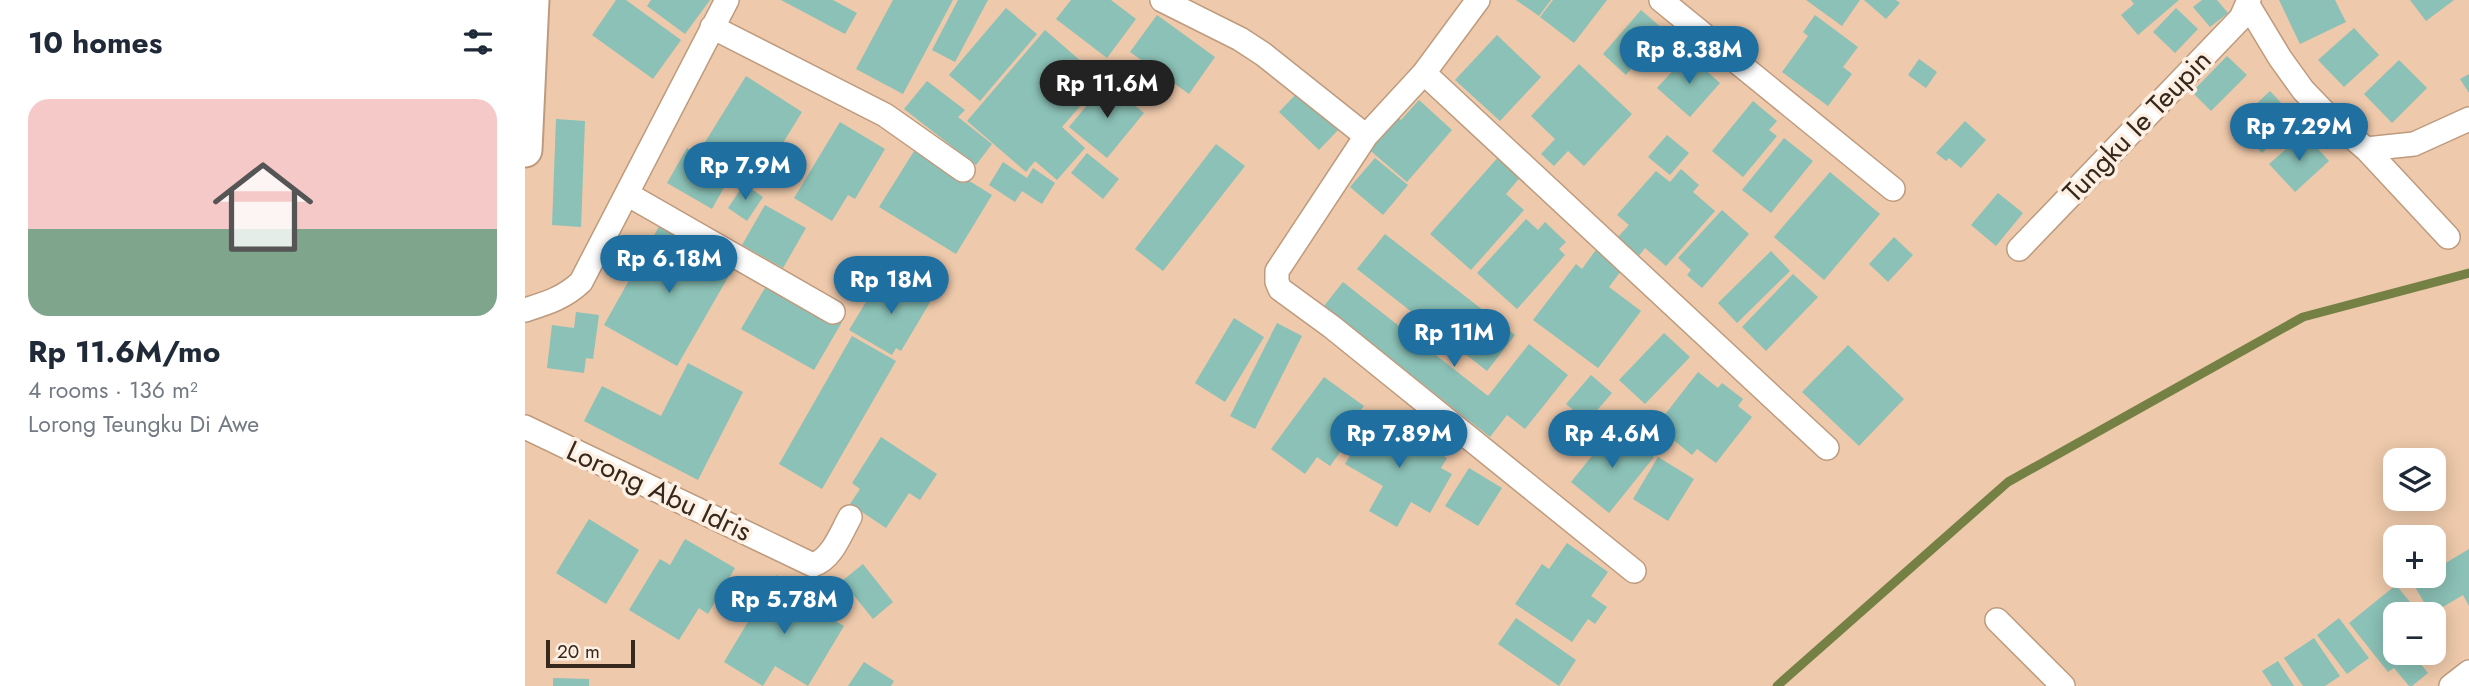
<!DOCTYPE html>
<meta charset="utf-8">
<style>
body{margin:0;font-family:Jost,sans-serif;background:#f2f2f3;color:#1f2937;height:100vh;display:flex;flex-direction:column;font-size:26px;white-space:nowrap}
*{box-sizing:border-box;margin:0}
p{font-size:23px;color:#747a83}
.icon{flex:none;width:38px;height:38px;fill:none;stroke:currentColor;stroke-width:2;stroke-linecap:round;stroke-linejoin:round}
.map{position:relative;flex:1;overflow:hidden}
.drawer{display:flex;flex-direction:column;background:#fff;width:525px}
.drawer>*{flex:none}
.tools{position:absolute;left:1858px;top:448px;display:grid;gap:14px}
.tools a{display:grid;place-items:center;width:63px;height:63px;border-radius:14px;background:#fff;box-shadow:0 4px 18px #0003;font-size:35px}
.scale{position:absolute;left:21px;bottom:18px;width:89px;box-sizing:border-box;padding-left:7px;border:4px solid #36281d;border-top:0;font-size:19px;line-height:24px;white-space:nowrap;color:#36281d;-webkit-text-stroke:5px #feefe3;paint-order:stroke}
.price{position:absolute;translate:-50% -60px;padding:0 16px;border-radius:24px;background:#1f6fa0;color:#fff;font-size:23px;line-height:46px;filter:drop-shadow(0 2px 4px #0008)}
.price::after{content:'';position:absolute;left:50%;top:42px;width:21px;height:16px;margin-left:-10px;background:inherit;clip-path:polygon(0 0,100% 0,50% 100%)}
.price.active{background:#222;color:#fff}
ul{padding:0;list-style:none}
li{display:grid;align-content:center;gap:14px;height:371px;padding:0 28px}
li span{display:grid;place-items:center;height:217px;border-radius:21px;color:#555}
li>.icon{margin-inline-start:auto}
span .icon{width:126px;height:126px;fill:#fffc;stroke-width:1}
li b{font-size:30px}
h2{display:flex;justify-content:space-between;align-items:center;height:84px;padding:0 28px;font-size:30px}
main{display:flex;flex:1;min-height:0}
.map>svg:first-child{display:block}
</style>
<main>
<section class="drawer">
<h2>10 homes<svg class="icon" aria-label="filters" viewBox="0 0 24 24"><path d="M4 7h16M4 17h16"/><circle cx="9" cy="7" r="2"/><circle cx="15" cy="17" r="2"/></svg></h2>
<ul>
<li><span style="background:linear-gradient(#f6c9c9 60%,#7fa58c 0)"><svg class="icon" aria-label="home" viewBox="0 0 24 24"><path d="M3 11l9-7 9 7M6 9v11h12V9"/></svg></span><div><b>Rp 11.6M/mo</b><p>4 rooms · 136 m²</p><p>Lorong Teungku Di Awe</p></div></li>
</ul>
</section>
<div class="map">
<svg width="1944" height="686" viewBox="0 0 1944 686">
<rect width="100%" height="100%" fill="#eec9ab"/>
<g fill="none" stroke-linecap="round" stroke-linejoin="round">
<!-- stream -->
<path stroke="#758044" stroke-width="9" d="M1252 686 1483 482 1778 317 1944 273"/>
</g>
<!-- building -->
<path fill="#8bc1b6" d="M91 0H101L156 40 128 79 67 35Z
M126 0H185L160 34 122 6Z
M256 0H308L332 13 320 34Z
M368 0H428L378 94 331 69Z
M433 0H463L430 62 407 50Z
M546 0H586L611 19 582 58 531 19Z
M991 0H1026L1014 16Z
M1028 0H1082L1049 43 1015 17Z
M1281 0H1335L1317 26Z
M1339 0H1371L1375 3 1361 19Z
M1606 0H1654L1613 35 1596 15 1609 4Z
M1677 0H1692L1703 13 1685 27 1668 7Z
M1754 0H1810L1821 22 1775 44Z
M1885 0H1929L1901 21Z
M481 8 512 34 455 101 424 75Z
M1651 8 1673 29 1650 53 1628 32Z
M1116 10 1152 41 1124 72 1112 62 1101 75 1078 54Z
M632 15 690 57 664 94 605 52Z
M1290 15 1333 47 1318 67 1327 74 1303 106 1257 72 1283 36 1278 32Z
M1829 28 1854 55 1819 87 1793 60Z
M520 30 565 69 544 94 557 104 537 127 560 148 532 180 510 161 501 172 442 121Z
M972 35 1016 77 975 121 930 80Z
M1163 54 1195 83 1165 117 1132 88Z
M1702 56 1722 75 1686 111 1667 92Z
M1394 59 1412 72 1401 88 1383 75Z
M1874 60 1902 88 1867 123 1839 94Z
M1054 64 1107 114 1059 166 1043 151 1029 166 1016 154 1030 139 1006 116Z
M1944 74V93L1935 79Z
M221 76 277 112 234 182 177 147Z
M402 81 440 110 433 117 467 144 451 165 379 109Z
M581 82 619 113 582 158 544 127Z
M774 91 815 128 794 150 754 112Z
M1745 91 1772 120 1737 153 1710 124Z
M894 100 927 130 882 182 840 146 868 113 876 120Z
M1228 101 1252 121 1244 130 1252 136 1218 177 1187 151Z
M31 119 60 121 56 227 27 225Z
M1440 121 1461 140 1436 168 1424 158 1421 161 1411 153Z
M315 122 360 149 330 199 323 195 307 221 269 198Z
M1779 133 1804 161 1770 192 1744 164Z
M1142 135 1164 153 1145 175 1123 157Z
M1259 138 1288 161 1246 213 1217 190Z
M691 144 720 166 638 271 610 249Z
M162 148 207 173 187 209 142 183Z
M391 148 467 195 431 254 354 207Z
M562 153 594 179 578 199 546 173Z
M976 154 998 174 981 194 999 210 946 270 905 234Z
M850 158 883 185 858 215 825 187Z
M478 162 502 178 508 168 530 183 517 204 497 191 490 202 464 185Z
M1156 169 1174 185 1168 192 1190 211 1141 266 1120 248 1113 257 1092 238 1104 225 1092 215 1131 171 1145 182Z
M1305 172 1355 214 1299 280 1249 237Z
M219 184 238 197 222 221 203 208Z
M1473 193 1498 213 1471 246 1446 225Z
M240 205 281 228 258 268 217 245Z
M1197 210 1224 234 1177 288 1162 275 1166 270 1153 258Z
M1001 219 1013 230 1020 222 1041 242 1034 249 1040 255 992 309 952 273Z
M136 223 210 265 152 366 79 325Z
M860 234 990 335 962 371 832 269Z
M1369 237 1388 255 1363 282 1344 264Z
M1073 247 1099 267 1084 287 1116 311 1073 368 1008 320 1051 264 1057 269Z
M1246 251 1265 271 1212 323 1193 303Z
M1268 274 1293 297 1241 351 1217 327Z
M367 275 407 299 376 351 371 348 367 355 324 330 347 292 355 296Z
M244 281 317 322 289 370 216 329Z
M818 282 963 396 1004 344 1043 375 1000 429 982 415 965 437 799 306Z
M51 312 74 315 68 359 61 358 59 373 22 368 27 325 49 328Z
M709 318 739 337 700 402 670 383Z
M752 323 777 336 730 429 705 416Z
M1139 333 1165 357 1120 404 1094 380Z
M327 336 371 361 297 489 254 464Z
M1323 345 1379 399 1334 446 1277 392Z
M163 363 218 392 173 480 59 421 77 386 136 416Z
M1173 372 1193 388 1197 383 1218 399 1213 406 1227 417 1191 463 1172 449 1167 455 1131 426Z
M1066 375 1087 393 1062 422 1041 404Z
M799 377 839 406 824 426 831 431 805 466 792 457 780 474 746 449Z
M848 415 922 458 916 468 927 474 905 513 886 502 872 527 844 511 858 486 820 464Z
M1091 426 1129 457 1084 513 1046 482Z
M356 437 412 474 395 500 384 493 361 528 325 504 335 489 327 483Z
M1133 457 1169 479 1143 521 1108 499Z
M944 468 977 488 953 526 920 506Z
M64 519 114 550 81 604 31 573Z
M160 539 210 568 183 614 174 608 154 640 104 610 135 559 145 565Z
M1042 543 1083 572 1066 596 1082 607 1070 624 1063 619 1047 642 990 604 1017 564 1024 569Z
M1944 549V606L1938 595 1906 614 1890 587 1921 568 1919 564Z
M338 564 368 602 348 619 317 581Z
M251 575 289 599 285 606 319 626 283 686 250 666 238 686 199 662Z
M1871 585 1895 614H1871V653H1887L1903 673 1887 686H1884L1869 668 1863 672 1824 623Z
M991 618 1051 660 1034 686 973 644Z
M1814 618 1844 658 1822 674 1792 635Z
M1789 638 1815 676 1800 686H1778L1759 658Z
M1753 661 1769 686H1747L1737 671Z
M339 662 369 681 366 686H323Z
M28 678 64 679V686H28Z"/>
<g fill="none" stroke-linecap="round" stroke-linejoin="round">
<defs>
<path id="street" d="M637 0 715 39 738 54 841 136
M953 0 899 73 841 136 752 271V282L755 289 807 327 1109 571
M1136 0 1368 189
M1723 5 1755 58 1778 90 1807 120 1841 149 1923 237
M187 27 360 115 438 170
M899 73 1302 448
M1841 149 1889 144 1944 119
M102 194 308 312
M1494 249 1716 18 1724 0
M0 310C22 303 39 298 56 282L202 0
M0 427 288 565C307 559 316 533 325 517
M1472 620 1538 686
M1926 686 1944 672"/>
<path id="secondary" d="M0 150 7 0"/>
</defs>
<!-- street casing -->
<use href="#street" stroke="#be9b7e" stroke-width="26"/>
<!-- secondary casing -->
<use href="#secondary" stroke="#be9b7e" stroke-width="37"/>
<!-- street -->
<use href="#street" stroke="#fff" stroke-width="23"/>
<!-- secondary -->
<use href="#secondary" stroke="#fff" stroke-width="33"/>
</g>
<g text-anchor="middle" dominant-baseline="central" stroke-width="7" stroke-linejoin="round" paint-order="stroke">
<!-- street labels -->
<g font-size="28" fill="#36281d" stroke="#feefe3">
<text transform="translate(1612 126) rotate(-46)">Tungku Ie Teupin</text>
<text transform="translate(134 491) rotate(25)">Lorong Abu Idris</text>
</g>
</g>
</svg>
<div class="tools">
<a><svg class="icon" aria-label="layers" viewBox="0 0 24 24"><path d="M12 4l9 5-9 5-9-5zM3 14l9 5 9-5"/></svg></a>
<a>+</a>
<a>−</a>
</div>
<div class="scale">20 m</div>
<b class="price" style="left:1164px;top:86px">Rp 8.38M</b>
<b class="price active" style="left:582px;top:120px">Rp 11.6M</b>
<b class="price" style="left:1774px;top:163px">Rp 7.29M</b>
<b class="price" style="left:220px;top:202px">Rp 7.9M</b>
<b class="price" style="left:144px;top:295px">Rp 6.18M</b>
<b class="price" style="left:366px;top:316px">Rp 18M</b>
<b class="price" style="left:929px;top:369px">Rp 11M</b>
<b class="price" style="left:874px;top:470px">Rp 7.89M</b>
<b class="price" style="left:1087px;top:470px">Rp 4.6M</b>
<b class="price" style="left:259px;top:636px">Rp 5.78M</b>
</div>
</main>
